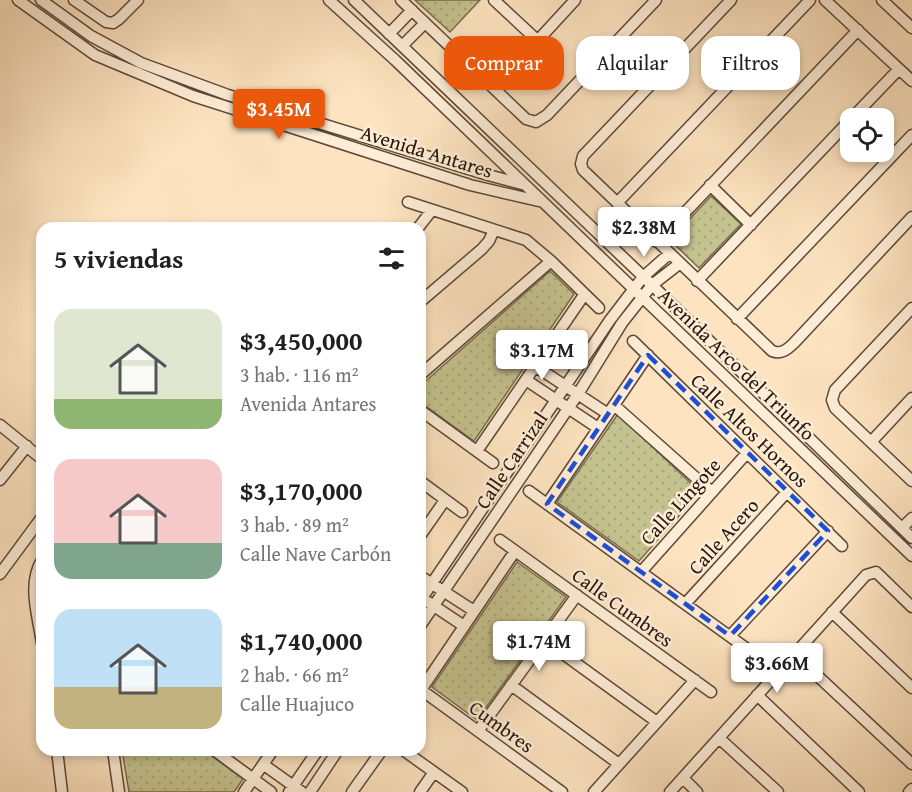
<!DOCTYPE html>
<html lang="es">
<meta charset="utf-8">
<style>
body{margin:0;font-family:"Gentium Book Plus",serif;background:#f6f6f6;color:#202124;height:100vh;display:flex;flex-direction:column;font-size:22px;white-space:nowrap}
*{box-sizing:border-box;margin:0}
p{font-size:20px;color:#757577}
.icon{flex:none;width:33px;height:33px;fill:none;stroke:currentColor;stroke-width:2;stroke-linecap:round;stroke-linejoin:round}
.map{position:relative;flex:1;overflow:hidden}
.side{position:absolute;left:36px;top:222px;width:390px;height:534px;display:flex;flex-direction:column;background:#fff;border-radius:18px;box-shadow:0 3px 9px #0003}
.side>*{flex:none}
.guide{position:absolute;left:444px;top:36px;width:378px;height:54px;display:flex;gap:12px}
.tools{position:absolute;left:840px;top:108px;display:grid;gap:12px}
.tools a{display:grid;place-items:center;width:54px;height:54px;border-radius:12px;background:#fff;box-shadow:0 3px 9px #0003;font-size:30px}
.price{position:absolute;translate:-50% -51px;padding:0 14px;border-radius:6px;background:#fff;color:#222;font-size:20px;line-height:39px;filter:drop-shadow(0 2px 3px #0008)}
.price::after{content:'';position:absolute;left:50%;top:36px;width:18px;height:14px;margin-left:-9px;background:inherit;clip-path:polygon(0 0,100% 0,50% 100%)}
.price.active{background:#ea580c;color:#fff}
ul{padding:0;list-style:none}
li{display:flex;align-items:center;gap:18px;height:150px;padding:0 18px}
li span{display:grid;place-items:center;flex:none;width:168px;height:120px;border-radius:18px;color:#555}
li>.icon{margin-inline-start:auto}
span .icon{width:72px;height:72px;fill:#fffc;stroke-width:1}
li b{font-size:26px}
h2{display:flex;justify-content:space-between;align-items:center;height:72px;padding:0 18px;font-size:26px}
.chip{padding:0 21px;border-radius:18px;background:#fff;box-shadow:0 3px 9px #0003;font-size:21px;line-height:54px}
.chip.active{background:#ea580c;color:#fff}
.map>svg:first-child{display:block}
</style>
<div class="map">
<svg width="912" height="792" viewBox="0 0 912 792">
<defs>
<pattern id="park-dots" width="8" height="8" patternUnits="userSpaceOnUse" patternTransform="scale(1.5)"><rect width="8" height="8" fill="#c4c28e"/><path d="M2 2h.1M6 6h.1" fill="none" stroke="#a8a679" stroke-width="1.8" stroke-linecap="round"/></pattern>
</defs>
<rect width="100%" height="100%" fill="#fde3c0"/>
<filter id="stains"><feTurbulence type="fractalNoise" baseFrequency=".00333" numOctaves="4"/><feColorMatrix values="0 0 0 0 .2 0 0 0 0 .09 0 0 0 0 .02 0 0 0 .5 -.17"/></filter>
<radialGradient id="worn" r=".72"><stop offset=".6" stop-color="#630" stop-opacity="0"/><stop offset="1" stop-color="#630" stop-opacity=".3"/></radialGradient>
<!-- park -->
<path fill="url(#park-dots)" stroke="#766c4e" stroke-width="1.5" d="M415 0H480L450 32Z
M711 196 741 224 699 268 670 240Z
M550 271 574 294 474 441 420 402V386Z
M618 414 700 492 639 561 557 502Z
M517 562 566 597 477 720 432 687Z
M122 750H204L243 779 234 792H129Z"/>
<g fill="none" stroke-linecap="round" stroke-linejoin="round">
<defs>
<path id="minor" d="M18 0 95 55 193 96 470 185 543 202
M41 0 91 36 141 63 228 95 488 175 522 184
M74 0 106 22 113 23 119 19 138 0
M329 0 395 60 912 556
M354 0 652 285 912 538
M401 0 526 119 536 122 547 115 656 0
M494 0 538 41
M731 0 583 156 581 164 583 170 772 351C781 355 788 349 794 343L912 217
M825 0 912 81
M882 0 912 28
M389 34 412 10
M402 46 425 23
M494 88 575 0
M852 118 899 69
M710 185 751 225
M408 202 526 240 551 261 599 308
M617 203 810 0
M418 228 432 210
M657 242 858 30
M697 281 850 120
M420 302 482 249 489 241 494 230
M912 308 835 390 832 400 835 408 912 481
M737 319 912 135
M633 341 842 546
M535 366 608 414
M420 375 551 261
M526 380 598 428
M614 405 712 492
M420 410 493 463
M0 425 42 459
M871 442 912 398
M477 451 584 295
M0 480 27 446
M420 481 462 512
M529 491 750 651
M547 504 648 355
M902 528 912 518
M420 536 445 500
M500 540 711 692
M42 560C27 584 38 616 42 643
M641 572 747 453
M0 574 42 517
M420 576 474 611
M420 601 610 320 643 277 669 254
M428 602 464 626
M685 604 787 492
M832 612 912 688
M420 626 578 394 622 323 652 285 679 264
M730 636 828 531
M544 640 657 722
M794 654 912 764
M511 685 619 764
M420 689 562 792
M421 690 515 551
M757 695 859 792
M478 731 577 595
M719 738 778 792
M57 750 62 792
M113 750 119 792
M214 750 271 792
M403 750 462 792
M264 765 302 792
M683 778 697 792
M244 792 273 750
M289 792 318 750
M310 792 338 750
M352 792 382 750
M420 792 434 772
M594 792 695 680
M670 792 866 575 876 572 912 607
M909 792 912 789"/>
</defs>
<!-- minor casing -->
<use href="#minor" stroke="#5c483a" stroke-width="13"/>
<!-- minor -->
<use href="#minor" stroke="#feedd6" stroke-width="10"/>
</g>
<!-- marked area -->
<path fill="none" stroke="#1d4ed8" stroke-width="4.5" stroke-dasharray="12 8" stroke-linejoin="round" d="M648 355 828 531 730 636 547 504Z"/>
<g text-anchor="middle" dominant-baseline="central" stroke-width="5" stroke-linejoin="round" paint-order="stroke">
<!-- street labels -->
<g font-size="20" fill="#27150e" stroke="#feedd6">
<text transform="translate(427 151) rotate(17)">Avenida Antares</text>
<text transform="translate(737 364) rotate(44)">Avenida Arco del Triunfo</text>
<text transform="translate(750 430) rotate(44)">Calle Altos Hornos</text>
<text transform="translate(511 460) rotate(-56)">Calle Carrizal</text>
<text transform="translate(680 501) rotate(-48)">Calle Lingote</text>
<text transform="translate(723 536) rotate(-48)">Calle Acero</text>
<text transform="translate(623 607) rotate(36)">Calle Cumbres</text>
<text transform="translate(502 726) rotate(36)">Cumbres</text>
</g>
</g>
<rect width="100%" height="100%" filter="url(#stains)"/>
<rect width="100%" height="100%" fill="url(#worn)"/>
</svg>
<div class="tools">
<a><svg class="icon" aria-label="locate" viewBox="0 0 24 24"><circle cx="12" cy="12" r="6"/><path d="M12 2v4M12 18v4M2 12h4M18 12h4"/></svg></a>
</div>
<b class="price active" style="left:279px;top:140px">$3.45M</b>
<b class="price" style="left:644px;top:258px">$2.38M</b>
<b class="price" style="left:542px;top:381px">$3.17M</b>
<b class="price" style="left:539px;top:672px">$1.74M</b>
<b class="price" style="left:777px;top:694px">$3.66M</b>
<div class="guide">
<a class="chip active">Comprar</a>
<a class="chip">Alquilar</a>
<a class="chip">Filtros</a>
</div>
<section class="side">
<h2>5 viviendas<svg class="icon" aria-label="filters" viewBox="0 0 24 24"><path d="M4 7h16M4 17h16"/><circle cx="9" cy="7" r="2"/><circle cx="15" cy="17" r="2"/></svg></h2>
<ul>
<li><span style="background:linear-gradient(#dfe7d0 75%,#8fb573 0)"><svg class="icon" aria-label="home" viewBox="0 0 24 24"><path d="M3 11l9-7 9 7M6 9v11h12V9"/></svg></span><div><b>$3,450,000</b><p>3 hab. · 116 m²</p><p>Avenida Antares</p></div></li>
<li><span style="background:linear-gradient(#f6c9c9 70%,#7fa58c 0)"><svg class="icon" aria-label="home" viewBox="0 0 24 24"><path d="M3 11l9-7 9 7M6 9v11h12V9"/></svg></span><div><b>$3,170,000</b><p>3 hab. · 89 m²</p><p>Calle Nave Carbón</p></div></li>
<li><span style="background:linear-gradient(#bfe0f5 65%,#c2b280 0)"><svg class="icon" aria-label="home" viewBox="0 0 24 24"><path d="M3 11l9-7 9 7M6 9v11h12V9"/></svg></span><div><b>$1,740,000</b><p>2 hab. · 66 m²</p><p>Calle Huajuco</p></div></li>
</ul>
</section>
</div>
